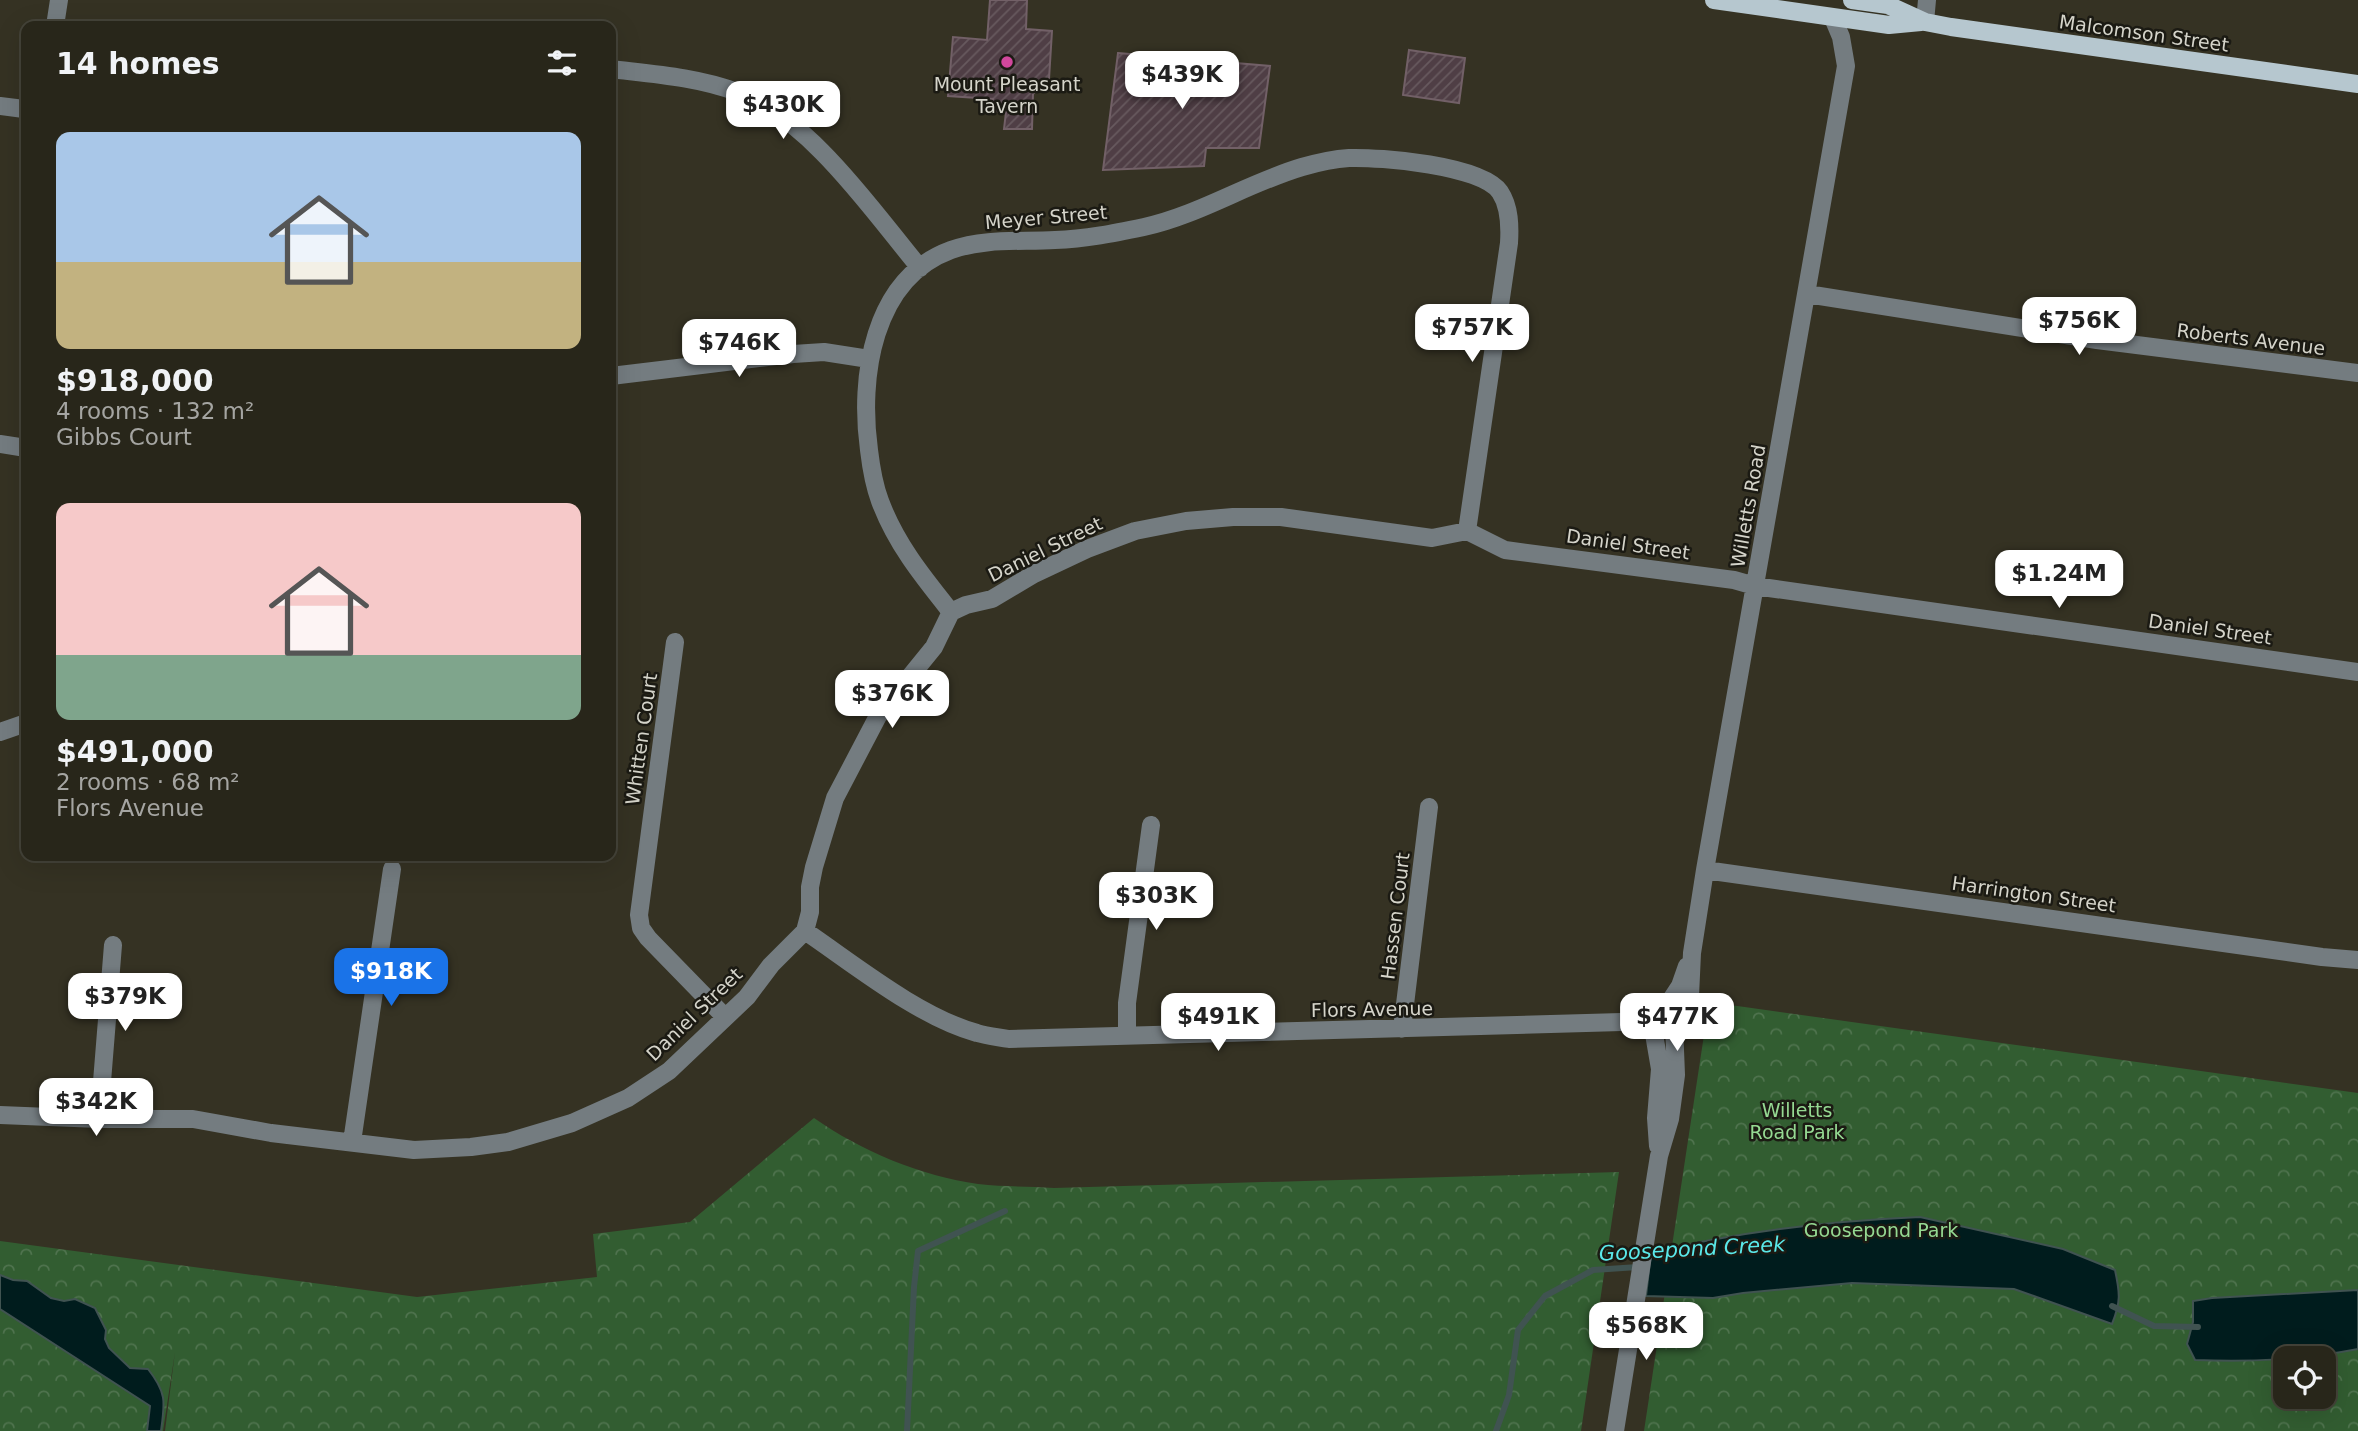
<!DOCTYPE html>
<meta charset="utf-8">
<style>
body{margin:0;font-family:"DejaVu Sans",sans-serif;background:#343227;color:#f1f3f6;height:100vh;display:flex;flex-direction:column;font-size:26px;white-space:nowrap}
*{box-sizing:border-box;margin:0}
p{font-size:23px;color:#a5a5a2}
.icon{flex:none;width:38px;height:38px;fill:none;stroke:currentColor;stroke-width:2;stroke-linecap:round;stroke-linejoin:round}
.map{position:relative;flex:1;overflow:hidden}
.sheet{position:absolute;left:21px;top:21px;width:595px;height:840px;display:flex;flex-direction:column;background:#28261a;border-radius:14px;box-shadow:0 7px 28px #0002,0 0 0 2px #444339}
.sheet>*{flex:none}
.fabs{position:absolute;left:2273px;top:1346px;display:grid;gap:14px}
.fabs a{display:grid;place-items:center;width:63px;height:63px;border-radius:14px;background:#28261a;box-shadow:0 7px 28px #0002,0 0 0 2px #444339;font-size:35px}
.price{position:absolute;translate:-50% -60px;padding:0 16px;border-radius:14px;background:#fff;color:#222;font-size:23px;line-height:46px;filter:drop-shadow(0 2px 4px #0008)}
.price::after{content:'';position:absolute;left:50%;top:42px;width:21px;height:16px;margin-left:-10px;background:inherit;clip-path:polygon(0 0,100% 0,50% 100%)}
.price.current{background:#1a73e8;color:#fff}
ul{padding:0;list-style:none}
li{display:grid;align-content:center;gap:14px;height:371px;padding:0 35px}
li span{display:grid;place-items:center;height:217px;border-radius:14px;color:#555}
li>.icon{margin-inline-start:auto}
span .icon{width:126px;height:126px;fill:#fffc;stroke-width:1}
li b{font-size:30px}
h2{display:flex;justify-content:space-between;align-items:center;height:84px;padding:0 35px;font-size:30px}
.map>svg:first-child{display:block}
</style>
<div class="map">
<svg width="2358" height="1431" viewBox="0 0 2358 1431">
<defs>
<pattern id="park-crowns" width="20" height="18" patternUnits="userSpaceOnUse" patternTransform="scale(1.75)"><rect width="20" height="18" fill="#325d31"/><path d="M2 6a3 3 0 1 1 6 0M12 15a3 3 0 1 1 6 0" fill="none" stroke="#4f734e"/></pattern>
<pattern id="building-hatch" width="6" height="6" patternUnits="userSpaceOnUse" patternTransform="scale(1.75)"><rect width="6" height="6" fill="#4f3e45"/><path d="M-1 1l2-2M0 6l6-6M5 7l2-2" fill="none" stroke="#67595e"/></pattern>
</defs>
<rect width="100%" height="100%" fill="#353223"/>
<!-- park -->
<path fill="url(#park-crowns)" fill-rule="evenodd" d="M1709 1002 2358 1093V1431H1644ZM2286 1358H2324V1396H2286Z
M814 1118C861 1151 921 1176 978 1184 1003 1187 1029 1186 1054 1188L1619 1172 1581 1431H165L175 1352 163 1431H0V1241L417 1297 597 1277 593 1234 690 1222Z"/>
<!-- water -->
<path fill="#001c1d" stroke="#405351" stroke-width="2" d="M1920 1217 2063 1249 2115 1270C2120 1293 2121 1302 2112 1324L2014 1289 1852 1283 1743 1293 1713 1298 1646 1296 1651 1253C1740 1231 1829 1221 1920 1217Z
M0 1275 13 1280 27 1281 51 1298 64 1301 75 1299 95 1308 106 1330 105 1339 109 1348 130 1368 148 1369C167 1393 165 1402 161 1431H147L150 1406 0 1309Z
M2358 1290V1349C2302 1360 2252 1362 2195 1360L2187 1344 2193 1322V1301L2212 1298Z"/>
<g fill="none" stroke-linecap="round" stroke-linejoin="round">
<!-- stream -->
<path stroke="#405351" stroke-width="6" d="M2112 1306 2154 1326 2198 1327
M907 1431 914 1287 918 1251 1005 1211
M1496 1431 1509 1395 1518 1330 1545 1296 1593 1270 1638 1267"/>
</g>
<!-- building -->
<path fill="url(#building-hatch)" stroke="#726067" stroke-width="2" d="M990 0H1027L1026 29 1052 31 1049 79 1033 94 1032 129H1004L1006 112 992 111 993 99 948 96 953 37 987 40Z
M1409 50 1465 58 1459 103 1403 95Z
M1118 53 1270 66 1259 148H1206L1204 166 1103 170Z"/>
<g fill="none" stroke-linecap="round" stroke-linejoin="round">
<!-- minor -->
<path stroke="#747c80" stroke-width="18" d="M1925 22 1927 0
M55 26 59 0
M611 69C653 74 697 77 737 92 810 119 871 209 920 268
M0 106 24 109
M1807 294 2097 340 2358 373
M611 376 793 354 824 352 869 359
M0 444 26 448
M951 612C923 577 896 544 880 501 874 485 871 467 869 450 859 378 872 279 951 250 985 238 1020 242 1055 240 1086 239 1115 233 1144 227 1199 215 1248 183 1302 167 1316 163 1334 159 1349 158 1381 157 1481 165 1500 192 1510 207 1510 227 1509 243L1467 531
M675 642 639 915 641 928 648 938 725 1017
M0 732 26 723
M1705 870 2322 957 2358 960
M805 931C855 965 919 1017 977 1033 987 1036 998 1037 1009 1039L1657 1021 1674 1024
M1402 1029 1429 807
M1127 1036V1003L1151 825
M0 1115 99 1119H193L271 1133 414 1150 471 1147 508 1142 572 1123 628 1098 669 1071 747 997 771 965 805 931 810 912V887L814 867 835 798 878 716 934 647 951 612 966 605 992 599 1034 574 1087 549 1135 531 1186 521 1233 517H1281L1432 538 1467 531 1505 550 1734 580 1755 586 2358 672
M99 1119 113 945
M352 1142 392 869
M1658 1146 1656 1118 1660 1069 1654 1034 1657 1021 1680 986 1687 966
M1615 1431 1659 1156 1670 1119 1676 1075 1674 1024 1690 996 1692 953 1705 870 1846 66 1841 37 1833 18"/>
<!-- major -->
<path stroke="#b6c7cf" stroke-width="18" d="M1714 0 1889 25 1921 22
M1852 0 1888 5 1925 22 1951 27 2358 84"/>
</g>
<!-- markers -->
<circle fill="#d1479c" stroke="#1b1a13" stroke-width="2.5" cx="1007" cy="62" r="7"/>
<g text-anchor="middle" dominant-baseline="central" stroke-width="5" stroke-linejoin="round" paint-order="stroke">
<!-- street labels -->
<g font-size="19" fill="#d5d4ca" stroke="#1b1a13">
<text transform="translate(2144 33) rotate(8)">Malcomson Street</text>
<text transform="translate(1046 217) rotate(-5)">Meyer Street</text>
<text transform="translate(2251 339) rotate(7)">Roberts Avenue</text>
<text transform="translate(1748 506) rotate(-80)">Willetts Road</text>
<text transform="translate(1628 544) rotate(8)">Daniel Street</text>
<text transform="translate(1045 549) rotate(-26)">Daniel Street</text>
<text transform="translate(2210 629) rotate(8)">Daniel Street</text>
<text transform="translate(641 739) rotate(-82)">Whitten Court</text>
<text transform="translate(2034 894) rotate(8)">Harrington Street</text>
<text transform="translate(1395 916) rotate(-83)">Hassen Court</text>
<text transform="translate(1372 1009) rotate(-1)">Flors Avenue</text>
<text transform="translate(694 1014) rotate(-44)">Daniel Street</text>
</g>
<!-- poi labels -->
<g font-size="19" fill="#d5d4ca" stroke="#1b1a13">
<text x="1007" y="84">Mount Pleasant<tspan x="1007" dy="22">Tavern</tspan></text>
</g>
<!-- park labels -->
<g font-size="19" fill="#95d992" stroke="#1b1a13">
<text x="1797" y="1110">Willetts<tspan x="1797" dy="22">Road Park</tspan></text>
<text x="1881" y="1230">Goosepond Park</text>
</g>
<!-- water labels -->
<g font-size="21" font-style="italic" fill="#5ae8e9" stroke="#1b1a13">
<text transform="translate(1692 1249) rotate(-3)">Goosepond Creek</text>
</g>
</g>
</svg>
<div class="fabs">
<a><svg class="icon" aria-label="locate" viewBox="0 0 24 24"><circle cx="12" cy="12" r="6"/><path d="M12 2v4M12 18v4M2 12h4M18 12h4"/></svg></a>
</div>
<b class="price" style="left:1182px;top:111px">$439K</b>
<b class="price" style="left:783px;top:141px">$430K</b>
<b class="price" style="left:2079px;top:357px">$756K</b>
<b class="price" style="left:1472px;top:364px">$757K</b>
<b class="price" style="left:739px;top:379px">$746K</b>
<b class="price" style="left:2059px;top:610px">$1.24M</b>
<b class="price" style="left:892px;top:730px">$376K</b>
<b class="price" style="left:1156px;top:932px">$303K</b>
<b class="price current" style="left:391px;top:1008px">$918K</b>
<b class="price" style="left:125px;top:1033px">$379K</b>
<b class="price" style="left:1218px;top:1053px">$491K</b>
<b class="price" style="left:1677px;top:1053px">$477K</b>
<b class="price" style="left:96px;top:1138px">$342K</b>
<b class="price" style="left:1646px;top:1362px">$568K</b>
<section class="sheet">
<h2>14 homes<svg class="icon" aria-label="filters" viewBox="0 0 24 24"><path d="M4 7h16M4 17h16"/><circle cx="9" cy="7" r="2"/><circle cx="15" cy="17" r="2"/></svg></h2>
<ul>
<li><span style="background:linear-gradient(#a9c7e8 60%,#c2b280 0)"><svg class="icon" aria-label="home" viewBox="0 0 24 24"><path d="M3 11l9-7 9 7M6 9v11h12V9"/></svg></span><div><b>$918,000</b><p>4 rooms · 132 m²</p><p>Gibbs Court</p></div></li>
<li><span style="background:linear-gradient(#f6c9c9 70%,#7fa58c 0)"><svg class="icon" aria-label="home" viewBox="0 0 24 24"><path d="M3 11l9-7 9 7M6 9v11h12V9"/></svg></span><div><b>$491,000</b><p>2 rooms · 68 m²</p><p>Flors Avenue</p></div></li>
</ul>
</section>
</div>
